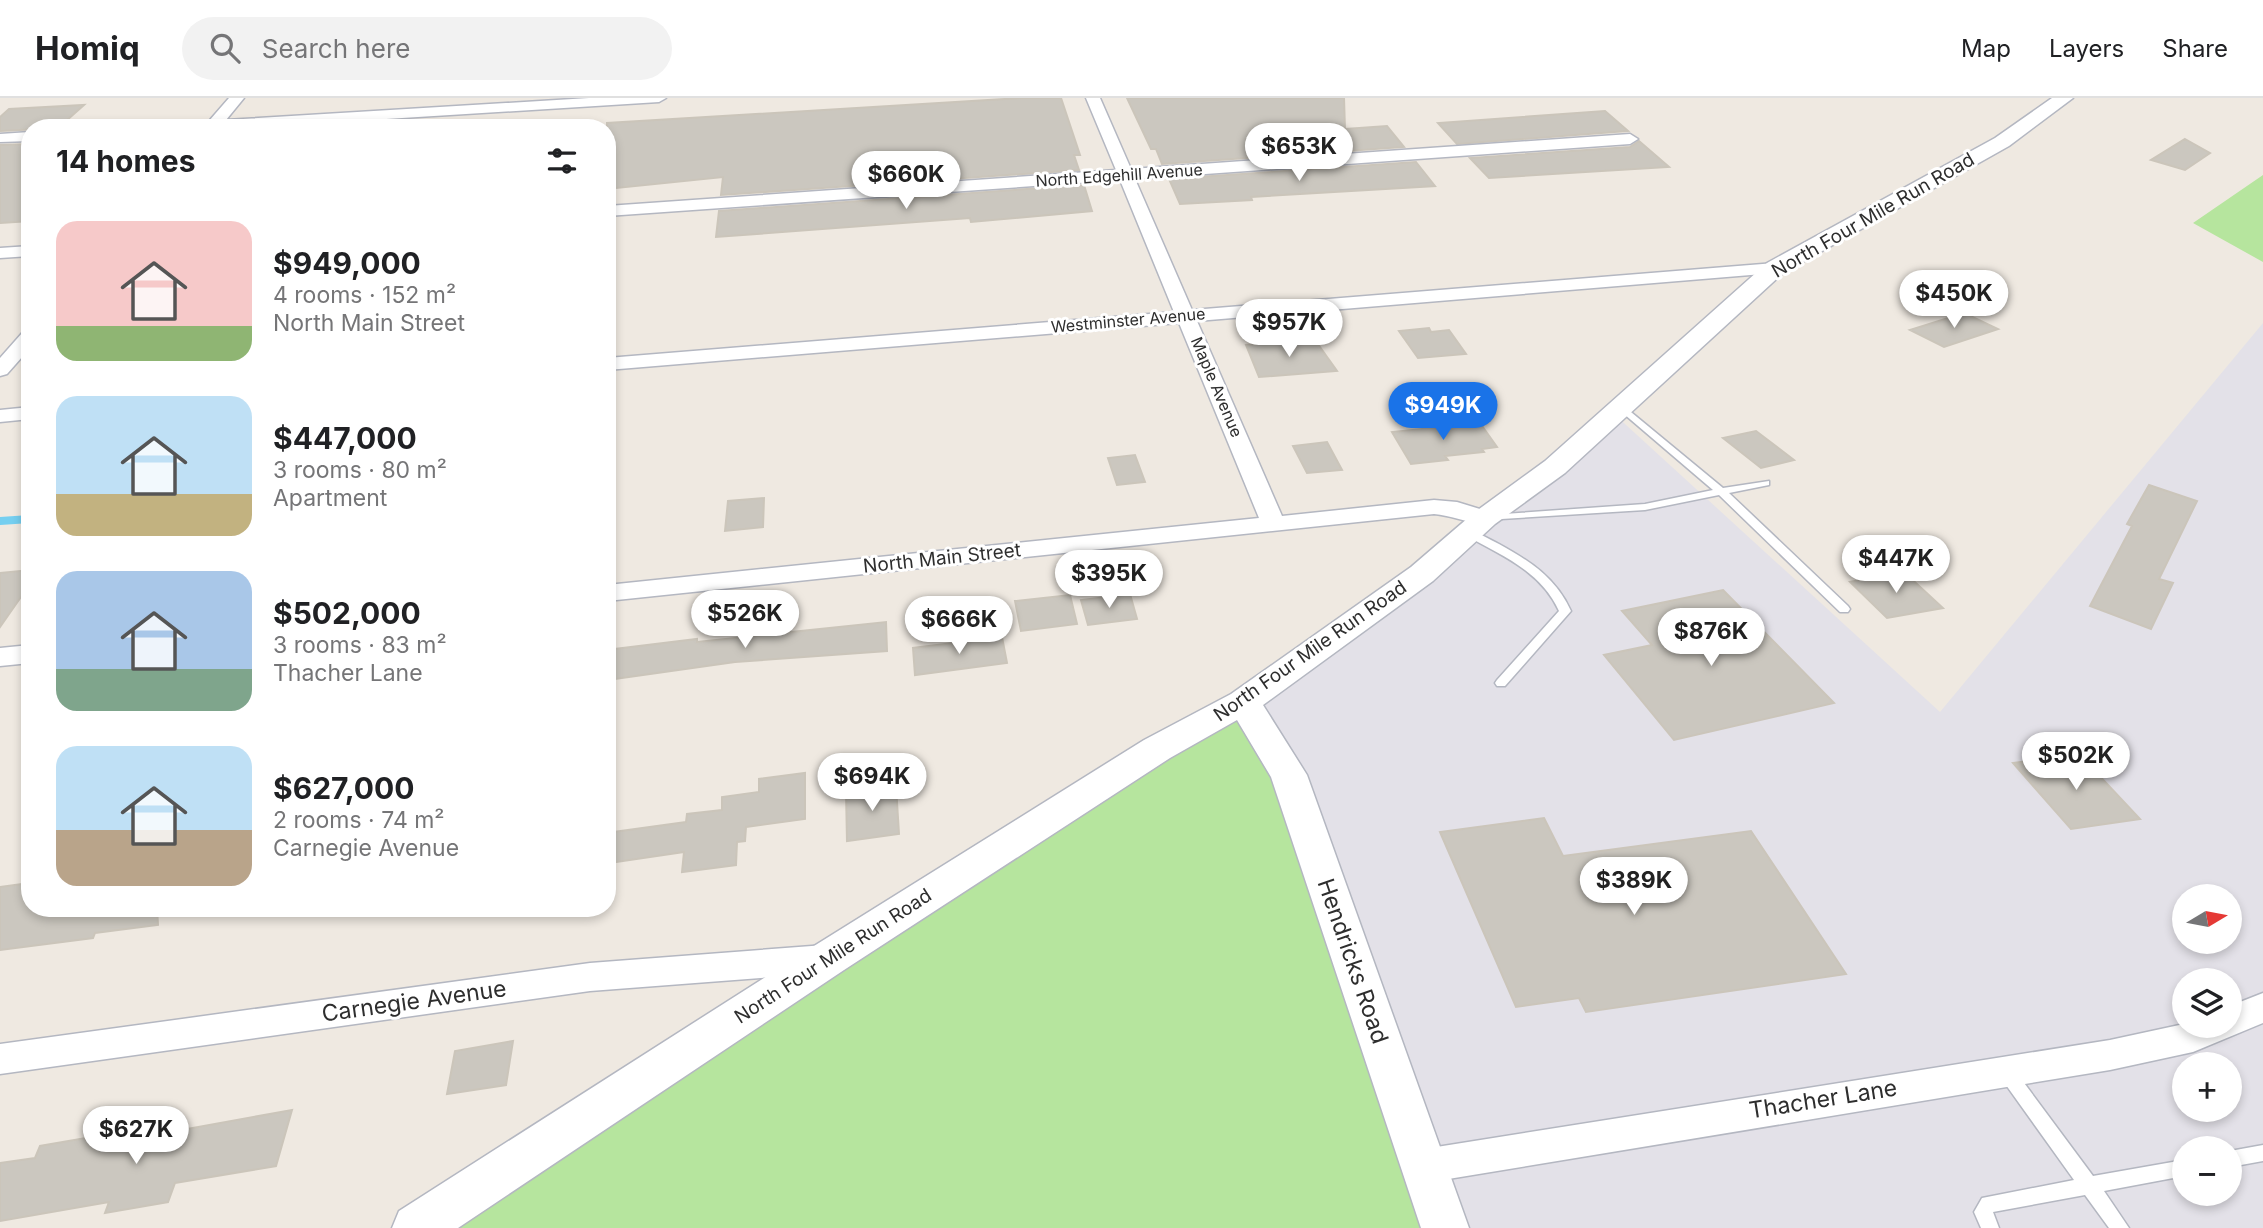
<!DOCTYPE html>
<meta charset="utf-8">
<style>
body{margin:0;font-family:Inter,sans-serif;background:#f2f2f2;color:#202124;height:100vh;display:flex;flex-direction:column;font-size:26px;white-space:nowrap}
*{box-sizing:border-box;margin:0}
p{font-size:23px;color:#757577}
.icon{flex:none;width:38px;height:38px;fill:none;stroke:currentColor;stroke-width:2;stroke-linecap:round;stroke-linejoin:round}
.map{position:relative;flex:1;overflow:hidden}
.sheet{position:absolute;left:21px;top:21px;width:595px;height:798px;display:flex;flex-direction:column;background:#fff;border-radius:28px;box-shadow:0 4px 10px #0003}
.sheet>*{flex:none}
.needle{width:46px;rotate:80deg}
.fabs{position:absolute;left:2172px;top:786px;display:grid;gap:14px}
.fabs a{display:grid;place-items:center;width:70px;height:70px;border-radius:50%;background:#fff;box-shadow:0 4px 10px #0003;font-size:35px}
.price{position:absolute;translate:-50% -60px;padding:0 16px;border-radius:24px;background:#fff;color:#222;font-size:23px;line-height:46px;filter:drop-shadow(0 2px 4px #0008)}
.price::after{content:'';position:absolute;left:50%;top:42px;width:21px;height:16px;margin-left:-10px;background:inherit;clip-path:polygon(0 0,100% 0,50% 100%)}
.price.current{background:#1a73e8;color:#fff}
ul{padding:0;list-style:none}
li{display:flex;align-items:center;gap:21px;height:175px;padding:0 35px}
li span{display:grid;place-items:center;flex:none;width:196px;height:140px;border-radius:21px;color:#555}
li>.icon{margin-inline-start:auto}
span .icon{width:84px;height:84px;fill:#fffc;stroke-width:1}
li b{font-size:30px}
h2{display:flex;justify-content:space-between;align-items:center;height:84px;padding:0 35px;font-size:30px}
header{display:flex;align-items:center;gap:42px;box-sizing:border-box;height:98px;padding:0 35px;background:#fff;border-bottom:2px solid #e0e0e0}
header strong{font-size:33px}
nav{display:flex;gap:38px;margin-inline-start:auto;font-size:24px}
.search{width:490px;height:63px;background:#f2f2f2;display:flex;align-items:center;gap:18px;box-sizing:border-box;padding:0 24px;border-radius:38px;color:#757577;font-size:26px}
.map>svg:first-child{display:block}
</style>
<header>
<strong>Homiq</strong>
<div class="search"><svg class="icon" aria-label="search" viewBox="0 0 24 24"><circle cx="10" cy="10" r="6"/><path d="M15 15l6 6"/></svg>Search here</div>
<nav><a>Map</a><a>Layers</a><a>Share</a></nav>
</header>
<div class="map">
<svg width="2263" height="1130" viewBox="0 0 2263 1130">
<rect width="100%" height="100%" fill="#efe9e1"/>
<!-- industrial -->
<path fill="#e3e1e8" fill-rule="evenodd" d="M2263 225V1130H1445L1243 604 1613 315 1940 614ZM2184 798H2230V844H2184ZM2184 882H2230V928H2184ZM2184 966H2230V1012H2184ZM2184 1050H2230V1096H2184Z"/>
<!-- green -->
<path fill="#b6e59e" d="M2263 77V164L2193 125Z
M1243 604 1445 1130H416Z"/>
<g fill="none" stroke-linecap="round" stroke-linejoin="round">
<!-- stream -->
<path stroke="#75cff0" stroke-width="8" d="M0 423 30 421"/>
</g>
<!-- building -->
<path fill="#cbc7bf" stroke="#cbc5ba" stroke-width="2" d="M1021 0H1061L1080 57H1074L1079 72 721 97 723 79 607 91V25Z
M1127 0H1344L1345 31 1387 28 1404 49 1162 66 1156 51H1151Z
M84 7 58 30 0 33V19L9 11Z
M1605 13 1628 33 1457 46 1438 25Z
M2185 41 2210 55 2185 72 2151 62Z
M1639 43 1669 69 1489 80 1470 60 1630 49Z
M30 46V123L0 125V47Z
M1416 64 1435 88 1251 99 1252 102 1180 106 1169 81Z
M1084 87 1092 113 971 124 970 120 716 139 719 113Z
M1964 215 1998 231 1944 249 1910 232Z
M1429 230 1431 234 1449 232 1466 256 1418 260 1399 233Z
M1315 242 1337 273 1259 279 1246 247Z
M1480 325 1497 349 1482 351 1484 354 1445 358 1448 362 1411 366 1392 334Z
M1756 333 1794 362 1761 370 1723 340Z
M1327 344 1342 372 1307 375 1293 348Z
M1135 357 1145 384 1117 387 1108 360Z
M2149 387 2197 403 2159 481 2173 485 2151 531 2090 508 2132 428 2127 426Z
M764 400 763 429 725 433 728 403Z
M30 472V486L0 529V475Z
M1904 474 1943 510 1887 520 1850 484Z
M1723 492 1834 605 1674 642 1604 557 1652 547 1622 513Z
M1130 496 1137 521 1088 527 1081 502Z
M1070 497 1077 526 1021 533 1015 503Z
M886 524 887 553 735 564 607 582V552L697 541V544Z
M1002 539 1007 565 915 577 913 550Z
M2079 656 2140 721 2071 731 2013 665Z
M805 675V721L746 729 745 743 737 744 736 767 682 774 684 754 609 765 614 734 686 724 687 716 722 712V699L759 694V681Z
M896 688 899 736 847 743 846 694Z
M1544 720 1563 758 1751 733 1846 876 1586 914 1579 900 1516 909 1440 734Z
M30 785V810H157L158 827 95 835 93 840 0 852V789Z
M513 943 506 987 447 996 455 953Z
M292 1012 276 1068 175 1085 168 1104 105 1115 109 1104 0 1123V1065L35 1060 40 1048 103 1037 99 1047Z"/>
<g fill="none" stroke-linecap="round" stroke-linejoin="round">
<defs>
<path id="service" d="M1620 305 1723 390 1769 383V387L1729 395 1848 508 1850 511 1848 514H1840L1719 397 1645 412 1485 422 1484 420 1489 417 1645 406 1713 392 1617 310V306Z
M1469 432C1479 435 1489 441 1499 446 1530 463 1556 480 1571 513L1505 588H1497L1495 585 1497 582 1559 513C1541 473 1501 457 1465 437L1464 435 1465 433Z
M2007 968 2013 970 2093 1078 2184 1062V1078L2104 1093 2129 1130H2109L2085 1097 1993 1114 1999 1130H1981L1974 1114 1982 1100 2074 1082 2001 980 1999 975 2001 970Z
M2263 1047V1063L2230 1069V1053Z"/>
<path id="minor" d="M229 0H244L226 22 589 0H666L659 4 242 30H158L165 26 209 23Z
M1086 0H1100L1131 71 1630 36 1638 41 1630 46 1135 81 1192 212 1775 165 1784 170 1775 175 1197 223 1282 418 1434 402 1457 404 1493 415 1497 420 1493 425C1477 429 1452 417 1434 416L607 503V487L1259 420 1179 225 607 272V260L1174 214 1120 82 607 118V108L1116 72Z
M30 34V43L0 44V36Z
M30 148V158L0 160V150Z
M30 232V250L7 276 0 278V260L23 234Z
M30 309V321L0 324V312Z
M30 547V565L0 568V550Z
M825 847 837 851 841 861 837 871 825 875 590 893 0 976V946L590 865Z
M2263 895V925L2193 954 2110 972 1424 1085 1411 1080 1405 1068 1411 1056 1424 1051 2110 942 2184 926 2230 928V908Z"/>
<path id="tertiary" d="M2052 0H2073L2009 48 1783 175 1565 375 1495 426 1433 483 1263 607 1307 677 1469 1130H1421L1271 679 1237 622 1170 660 844 872 458 1130H392L399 1113 814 848 1144 642 1231 596 1411 469 1475 414 1545 363 1767 165 1995 40Z"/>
</defs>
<!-- service casing -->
<use href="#service" stroke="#b4b7c1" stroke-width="3"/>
<!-- minor casing -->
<use href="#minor" stroke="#b4b7c1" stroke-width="3"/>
<!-- tertiary casing -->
<use href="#tertiary" stroke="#b4b7c1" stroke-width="3"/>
<!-- service -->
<use href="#service" fill="#fff" fill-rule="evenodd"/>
<!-- minor -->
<use href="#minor" fill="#fff" fill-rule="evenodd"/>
<!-- tertiary -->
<use href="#tertiary" fill="#fff" fill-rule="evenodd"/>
</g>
<g text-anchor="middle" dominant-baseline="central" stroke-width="6" stroke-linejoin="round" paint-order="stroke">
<!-- far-street labels -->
<g font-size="16" fill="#2e2e2e" stroke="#fff">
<text transform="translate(1119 77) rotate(-4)">North Edgehill Avenue</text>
<text transform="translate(1128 222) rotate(-5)">Westminster Avenue</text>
<text transform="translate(1217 289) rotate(67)">Maple Avenue</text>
</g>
<!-- street labels -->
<g font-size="19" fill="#2e2e2e" stroke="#fff">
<text transform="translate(1873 117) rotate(-30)">North Four Mile Run Road</text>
<text transform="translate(942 460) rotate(-6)">North Main Street</text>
<text transform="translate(1310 553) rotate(-35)">North Four Mile Run Road</text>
<text transform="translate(833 858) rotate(-33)">North Four Mile Run Road</text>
</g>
<!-- near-street labels -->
<g font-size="23" fill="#2e2e2e" stroke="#fff">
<text transform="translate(1353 863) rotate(71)">Hendricks Road</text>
<text transform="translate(414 903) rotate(-8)">Carnegie Avenue</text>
<text transform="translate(1823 1001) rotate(-9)">Thacher Lane</text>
</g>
</g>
</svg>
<div class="fabs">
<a><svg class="needle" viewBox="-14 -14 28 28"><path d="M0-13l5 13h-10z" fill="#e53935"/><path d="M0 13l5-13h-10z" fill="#757577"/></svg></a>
<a><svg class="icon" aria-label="layers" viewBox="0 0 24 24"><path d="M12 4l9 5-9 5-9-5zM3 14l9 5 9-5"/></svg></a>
<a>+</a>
<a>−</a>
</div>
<b class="price" style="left:1299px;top:85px">$653K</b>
<b class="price" style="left:906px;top:113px">$660K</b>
<b class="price" style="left:1954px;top:232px">$450K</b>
<b class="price" style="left:1289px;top:261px">$957K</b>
<b class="price current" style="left:1443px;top:344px">$949K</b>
<b class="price" style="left:1896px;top:497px">$447K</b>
<b class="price" style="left:1109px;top:512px">$395K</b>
<b class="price" style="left:745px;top:552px">$526K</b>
<b class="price" style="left:959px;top:558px">$666K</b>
<b class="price" style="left:1711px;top:570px">$876K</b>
<b class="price" style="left:2076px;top:694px">$502K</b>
<b class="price" style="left:872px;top:715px">$694K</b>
<b class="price" style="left:1634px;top:819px">$389K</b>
<b class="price" style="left:136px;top:1068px">$627K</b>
<section class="sheet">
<h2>14 homes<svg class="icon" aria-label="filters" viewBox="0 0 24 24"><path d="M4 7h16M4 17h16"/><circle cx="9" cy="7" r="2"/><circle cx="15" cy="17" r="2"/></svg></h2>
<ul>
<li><span style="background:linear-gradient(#f6c9c9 75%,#8fb573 0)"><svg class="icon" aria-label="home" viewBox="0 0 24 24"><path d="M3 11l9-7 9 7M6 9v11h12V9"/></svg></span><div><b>$949,000</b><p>4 rooms · 152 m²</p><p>North Main Street</p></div></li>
<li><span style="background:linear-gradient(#bfe0f5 70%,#c2b280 0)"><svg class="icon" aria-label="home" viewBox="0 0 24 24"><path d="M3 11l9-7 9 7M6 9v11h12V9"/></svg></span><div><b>$447,000</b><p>3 rooms · 80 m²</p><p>Apartment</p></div></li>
<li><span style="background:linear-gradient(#a9c7e8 70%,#7fa58c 0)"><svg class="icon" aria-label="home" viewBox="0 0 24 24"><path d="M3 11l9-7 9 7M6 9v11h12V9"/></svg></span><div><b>$502,000</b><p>3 rooms · 83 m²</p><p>Thacher Lane</p></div></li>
<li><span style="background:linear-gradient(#bfe0f5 60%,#b9a48a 0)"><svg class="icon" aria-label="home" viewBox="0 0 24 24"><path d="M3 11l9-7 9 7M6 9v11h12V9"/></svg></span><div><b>$627,000</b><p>2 rooms · 74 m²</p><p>Carnegie Avenue</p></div></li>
</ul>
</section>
</div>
